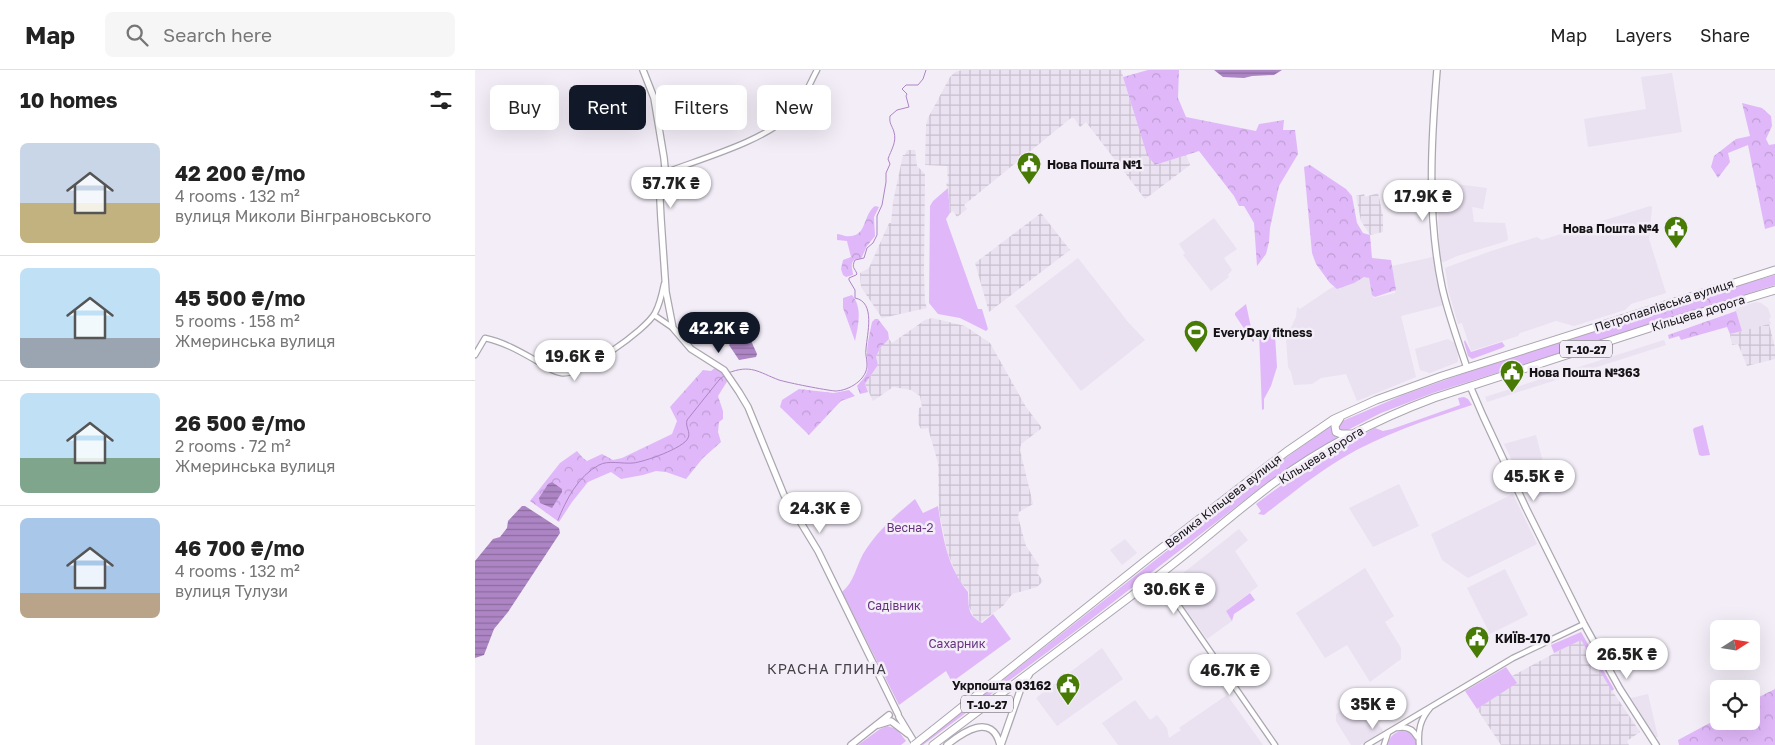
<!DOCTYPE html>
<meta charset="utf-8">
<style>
body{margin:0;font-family:"Golos Text",sans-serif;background:#f6f6f6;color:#222;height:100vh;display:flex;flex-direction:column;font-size:19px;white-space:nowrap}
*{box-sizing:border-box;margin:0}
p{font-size:16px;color:#767676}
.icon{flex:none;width:28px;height:28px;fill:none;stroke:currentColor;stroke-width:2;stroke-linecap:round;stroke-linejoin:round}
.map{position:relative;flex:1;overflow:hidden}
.details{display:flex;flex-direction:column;background:#fff;width:475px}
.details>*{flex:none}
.guide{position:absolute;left:15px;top:15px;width:475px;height:45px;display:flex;gap:10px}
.needle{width:32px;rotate:78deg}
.buttons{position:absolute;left:1235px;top:550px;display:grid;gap:10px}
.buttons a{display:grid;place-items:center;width:50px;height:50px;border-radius:8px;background:#fff;box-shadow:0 5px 20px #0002;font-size:25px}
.price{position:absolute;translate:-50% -42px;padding:0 11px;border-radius:18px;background:#fff;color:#222;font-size:16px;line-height:32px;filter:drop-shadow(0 1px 2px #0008)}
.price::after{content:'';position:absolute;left:50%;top:30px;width:15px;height:11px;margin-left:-8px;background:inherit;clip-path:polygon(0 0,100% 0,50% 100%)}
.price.current{background:#111827;color:#fff}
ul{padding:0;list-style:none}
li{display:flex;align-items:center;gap:15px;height:125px;padding:0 20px}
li+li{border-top:1px solid #e0e0e0}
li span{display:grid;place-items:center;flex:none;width:140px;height:100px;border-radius:8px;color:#555}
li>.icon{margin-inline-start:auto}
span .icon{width:60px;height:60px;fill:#fffc;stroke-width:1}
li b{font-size:21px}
h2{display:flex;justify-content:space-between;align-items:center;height:60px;padding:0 20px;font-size:21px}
.tag{padding:0 18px;border-radius:8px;background:#fff;box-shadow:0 5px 20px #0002;font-size:18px;line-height:45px}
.tag.current{background:#111827;color:#fff}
header{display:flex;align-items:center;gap:30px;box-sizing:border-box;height:70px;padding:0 25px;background:#fff;border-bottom:1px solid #e0e0e0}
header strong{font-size:24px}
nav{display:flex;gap:28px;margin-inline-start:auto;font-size:18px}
.search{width:350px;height:45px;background:#f6f6f6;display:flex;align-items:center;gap:12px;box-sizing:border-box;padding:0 18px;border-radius:8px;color:#767676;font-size:19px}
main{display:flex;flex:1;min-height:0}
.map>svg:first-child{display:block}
</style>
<header>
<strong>Map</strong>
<div class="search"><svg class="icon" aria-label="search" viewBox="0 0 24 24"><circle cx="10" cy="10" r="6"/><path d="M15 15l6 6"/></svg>Search here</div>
<nav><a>Map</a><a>Layers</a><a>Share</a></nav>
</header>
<main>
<section class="details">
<h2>10 homes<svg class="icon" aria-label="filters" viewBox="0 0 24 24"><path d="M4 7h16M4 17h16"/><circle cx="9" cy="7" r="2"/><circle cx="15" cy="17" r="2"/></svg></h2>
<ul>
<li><span style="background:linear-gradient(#c9d6e8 60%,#c2b280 0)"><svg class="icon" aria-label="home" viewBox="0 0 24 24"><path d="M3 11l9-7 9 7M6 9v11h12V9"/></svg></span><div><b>42 200 ₴/mo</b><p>4 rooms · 132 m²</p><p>вулиця Миколи Вінграновського</p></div></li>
<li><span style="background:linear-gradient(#bfe0f5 70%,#9aa5b1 0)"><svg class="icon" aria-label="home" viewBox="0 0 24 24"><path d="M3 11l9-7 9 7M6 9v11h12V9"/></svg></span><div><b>45 500 ₴/mo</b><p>5 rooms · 158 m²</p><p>Жмеринська вулиця</p></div></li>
<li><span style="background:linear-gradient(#bfe0f5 65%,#7fa58c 0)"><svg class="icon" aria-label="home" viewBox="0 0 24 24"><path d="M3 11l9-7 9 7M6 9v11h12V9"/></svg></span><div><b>26 500 ₴/mo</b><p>2 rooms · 72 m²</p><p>Жмеринська вулиця</p></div></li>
<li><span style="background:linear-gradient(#a9c7e8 75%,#b9a48a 0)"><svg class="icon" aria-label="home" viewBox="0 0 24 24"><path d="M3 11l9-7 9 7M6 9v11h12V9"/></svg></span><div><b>46 700 ₴/mo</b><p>4 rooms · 132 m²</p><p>вулиця Тулузи</p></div></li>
</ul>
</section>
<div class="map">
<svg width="1300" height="675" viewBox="0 0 1300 675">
<defs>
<pattern id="industrial-grid" width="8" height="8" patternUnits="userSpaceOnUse" patternTransform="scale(1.25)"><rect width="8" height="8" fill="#eae1f1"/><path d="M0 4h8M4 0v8" fill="none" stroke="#c8c0ce"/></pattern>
<pattern id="forest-crowns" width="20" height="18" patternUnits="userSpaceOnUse" patternTransform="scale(1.25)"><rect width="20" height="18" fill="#e0b8f9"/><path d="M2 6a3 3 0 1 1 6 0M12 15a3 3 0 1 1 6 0" fill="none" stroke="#bf9dd5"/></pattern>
<pattern id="water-rules" width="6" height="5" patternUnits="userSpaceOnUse" patternTransform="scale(1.25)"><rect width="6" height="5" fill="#ad85c5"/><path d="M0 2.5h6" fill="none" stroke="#8c6c9f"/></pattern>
</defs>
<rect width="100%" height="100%" fill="#f3edf7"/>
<!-- built -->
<path fill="#eae1f1" d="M1197 3 1207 62 1113 77 1109 49 1171 39 1166 7Z
M965 112 1012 118 1008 139 997 137 999 152 1030 153 1033 168 1032 171 982 186 969 192 965 191 962 117 965 116Z
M1175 136 1177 137 1174 169 1191 223 1156 234 1150 240 1099 256 1081 251 1045 263 1043 266 996 281 987 253 983 254 974 223 970 198 1016 181 1062 167 1067 170Z
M739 148 762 179 749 188 757 200 753 205 754 207 736 221 708 185 710 183 704 174Z
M958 187 969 235 926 246 941 307 882 331 871 304 846 308 837 314 819 315 816 302 813 297 811 268 821 247 822 237 825 239 856 218 893 206 899 228 920 223 917 196Z
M603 188 653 252 670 270 606 321 540 236Z
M1281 232 1286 233 1293 238 1296 247 1294 249 1296 254 1267 261 1260 238Z
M973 269 980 273 983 286V292L955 303 945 300 940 279Z
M1189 270 1191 275 1012 332 1010 327Z
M1061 365 1076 423 1056 429 1029 374Z
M924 414 944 456 898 477 874 438Z
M1038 424 1062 474 993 508 967 490 956 464Z
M764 459 773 470 760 481 783 516 751 541 757 551 732 569 693 515Z
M650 469 662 483 647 495 635 480Z
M890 498 919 546 910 552 926 578V589L895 612 872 575 850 588 821 543Z
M1030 499 1053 545 1015 564 992 518Z
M627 578 648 609 582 656 561 628Z
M1173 624 1183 667H1180L1156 628Z
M752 625 788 675H643L627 653 660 630 675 650 682 645 692 658 694 668 706 660 704 658Z
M879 632 888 637 892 636 908 661 885 675H876L861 651V644Z"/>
<!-- industrial -->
<path fill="url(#industrial-grid)" d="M487 0H646L672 85 681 95 711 85 715 95 670 129 611 52 605 57 599 48H596L489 135 492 139 482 147 478 141 475 143 473 118 471 114 473 112 472 96 450 95 451 55 453 48 475 7 480 2Z
M432 80H440L442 96 450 104 449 203 450 232 452 238 407 248 386 217 385 203 394 198 414 153H416L418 132 428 85H430Z
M903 123 908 146V162L895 165 886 151 881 126 889 124 890 127Z
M566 143 595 180 514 242 500 193Z
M457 248 490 256 515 273 551 337 567 358 546 374 545 380 558 434 544 442 543 447 551 476 564 495 562 503 568 511 562 517 537 524 528 536 506 552 500 549 494 537V522L483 509 472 481 464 440 463 393 453 358 446 359 443 353 444 338 447 337 445 326 436 320 418 317 398 331 390 314 403 295 401 287 405 278 414 269 417 273 450 250Z
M1294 254 1300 277V289L1272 296 1263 274 1257 275 1255 264Z
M1106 569 1138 622 1165 662 1152 671 1154 675H1026L1002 639 1041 613 1037 606Z"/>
<!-- green -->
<path fill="#e0b8f9" d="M473 118 475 143 471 149 503 239H507L513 259 511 261 485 248 463 244 454 233 455 136 458 131Z
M1300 205V215L958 323 906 343 869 362H864L863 354 865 352 928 325 987 304 1245 221Z
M771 234 779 271 778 272 760 245V243Z
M784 262 800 265 802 297 796 316 789 329V339L787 340Z
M990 270 996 282 1027 272 1030 276 1027 278 997 289 993 286 989 272Z
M989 327 993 329 997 335C952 350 907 364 866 389 839 405 814 426 789 445L783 444 786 441 781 434C819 405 858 380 900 358L908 361 917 359 985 335 983 328Z
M1228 355 1235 385 1227 386 1224 385 1218 360 1219 358Z
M856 356 857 363 862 368 793 412 610 554 448 675H445L805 392Z
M440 429 448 443 463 436C468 468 472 496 493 522 494 537 492 545 507 553L518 544 536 569 477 612 471 601 424 635 367 522C379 512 381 497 388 484 401 462 421 445 440 429Z
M775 523 780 530 759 544 757 551 751 541Z
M1106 562 1139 619 1137 621 1106 570 1079 583 1076 575Z
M1031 597 1042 613 1002 639 990 621Z
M412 656 422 659 431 671 426 675H383L405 659Z
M927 661C935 662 941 666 942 675H913C914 667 919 662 927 661Z"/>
<!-- forest -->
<path fill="url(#forest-crowns)" d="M673 0H704L703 28 711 47 781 61 784 54 809 50 808 60H820L823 84 804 116 795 158 794 172 791 184 782 196 779 153 769 136H764L759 126 724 81 680 95 672 85 648 7Z
M1267 33 1287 38 1296 46 1297 56 1291 69 1294 75 1300 74V156L1290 159 1273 75 1253 83 1255 92 1243 108 1236 97 1239 86 1261 69 1275 66Z
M835 95 871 119 877 126 882 153 888 163 895 165 897 188 916 190 921 220 900 227 897 225 894 208 889 207 879 213 862 219 855 213 841 194 837 183 829 97Z
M400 136 404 137 399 147 400 166 392 176 386 189H380C374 195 378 199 378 205L371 207 368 205 366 199 368 190 376 187 372 171 362 170V164C365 164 367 165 370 166 393 169 387 145 400 136Z
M1252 224 1256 226V227L1211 242 1201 243 1196 247 1182 250 1179 248 1189 242 1193 243 1201 237 1218 236 1232 228H1242Z
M377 225C388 238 383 256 380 271L368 238V228Z
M1261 241 1267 261 1255 264 1252 257 1206 270 1204 266 1194 269 1193 265Z
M400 249H403L413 262 414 269 405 278 401 287 403 295 390 314 393 322 385 324 382 316C395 302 393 301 392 284 392 274 395 262 397 252Z
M241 297 245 300 253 310 243 326 248 341V349L244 352 243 362 246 372 228 388 211 409 191 402 181 401 168 405 146 409 136 402 113 412 97 432 84 452 55 431 85 393 102 381 108 388 112 391 127 384 138 390 147 388 197 364 202 351 195 337 228 300 236 301Z
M324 319 359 323 374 320 380 326 366 331 334 365 305 337 307 330Z
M1300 619V675H1204L1203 670 1244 648V651H1276V631Z"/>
<!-- water -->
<path fill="url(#water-rules)" d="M739 0H807L799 5 777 6 769 8 748 7Z
M271 262 273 264 282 284 281 287 264 290 254 275 260 267Z
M77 412 87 419V422L77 438 65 433 64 428 73 414Z
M47 436H50L84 458 85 463 33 542 19 559 9 585 0 588V491L18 469 25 467 32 458 33 451Z"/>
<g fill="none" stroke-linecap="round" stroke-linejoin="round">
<!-- stream -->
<path stroke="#ad85c5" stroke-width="1" d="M253 303C276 294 283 302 304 310 314 313 350 320 360 321 374 321 393 309 392 294 392 288 390 284 391 279 392 264 401 232 380 228V220L374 210V208L381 205 382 204C380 198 376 198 380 190L389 188 392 178 398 173 402 165V146L407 135 411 112V103L415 94 413 89C416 80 422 72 419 62 417 55 414 54 415 46L422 40 434 37 431 26 432 24 427 19 431 15H443L448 9 451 0
M83 450C91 430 103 406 124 395 133 390 147 394 158 393 169 392 209 378 213 368 216 362 210 357 212 350L244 310 250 305"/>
<defs>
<path id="minor" d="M189 103C225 89 291 71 317 43 328 31 334 15 342 0
M179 245 198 258
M0 285 10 268C29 272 46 282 62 291 70 296 77 302 86 303 105 307 171 260 180 243 185 234 187 224 189 214
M683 506 800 675
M922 658C931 656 938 659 942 667
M892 675 1038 588 1109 554
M909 675 913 663
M944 675C943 660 945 650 955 638"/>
<path id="major" d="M168 0 179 28 189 88 190 98 185 130 186 149 191 222 198 258 216 279 249 300 264 322 273 337 309 425 343 481 423 644
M962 0C956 73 952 146 967 217 973 244 983 271 992 298
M995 316 1008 346 1051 438 1109 554 1145 619 1181 675
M424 647 441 675
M403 655 416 651 433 664
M376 675 414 645
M472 675C488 662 517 642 525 675
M526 675 546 618 554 605"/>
<path id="highway" d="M865 348 860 356 861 362 866 364H876
M458 660 675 487 811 382 859 349 901 330 967 306 1300 200
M458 675C533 618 609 562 684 505 722 476 758 444 796 415 846 378 900 350 959 328L1187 254 1300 220"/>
</defs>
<!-- minor casing -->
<use href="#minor" stroke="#aba6af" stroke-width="7"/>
<!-- major casing -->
<use href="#major" stroke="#aba6af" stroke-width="8"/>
<!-- highway casing -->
<use href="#highway" stroke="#aba6af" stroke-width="9"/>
<!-- minor -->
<use href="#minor" stroke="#fff" stroke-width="4.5"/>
<!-- major -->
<use href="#major" stroke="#fff" stroke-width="5.5"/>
<!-- highway -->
<use href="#highway" stroke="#fff" stroke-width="7"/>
<defs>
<path id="highway-bridge" d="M439 675 458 660"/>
</defs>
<!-- highway-bridge casing -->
<use href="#highway-bridge" stroke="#aba6af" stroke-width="9" stroke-linecap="butt"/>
<!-- highway-bridge -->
<use href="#highway-bridge" stroke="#fff" stroke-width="7"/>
</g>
<!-- icons -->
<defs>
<symbol id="civic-pin" viewBox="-11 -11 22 30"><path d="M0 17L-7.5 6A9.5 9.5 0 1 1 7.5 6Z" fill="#487a06" stroke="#f3edf7"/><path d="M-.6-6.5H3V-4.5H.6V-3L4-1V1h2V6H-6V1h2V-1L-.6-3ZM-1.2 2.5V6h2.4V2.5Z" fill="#fff"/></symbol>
<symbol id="stadium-pin" viewBox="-11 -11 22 30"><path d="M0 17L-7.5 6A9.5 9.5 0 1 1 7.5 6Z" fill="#487a06" stroke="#f3edf7"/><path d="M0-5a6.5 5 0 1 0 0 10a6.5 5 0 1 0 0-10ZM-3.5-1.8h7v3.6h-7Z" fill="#fff"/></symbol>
</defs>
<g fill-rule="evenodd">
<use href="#civic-pin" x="540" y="80" width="28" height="38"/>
<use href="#civic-pin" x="1187" y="144" width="28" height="38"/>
<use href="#stadium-pin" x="707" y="248" width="28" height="38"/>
<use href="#civic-pin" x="1023" y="288" width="28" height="38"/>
<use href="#civic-pin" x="988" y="554" width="28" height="38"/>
<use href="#civic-pin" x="579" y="601" width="28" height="38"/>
</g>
<g text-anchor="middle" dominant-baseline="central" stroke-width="5" stroke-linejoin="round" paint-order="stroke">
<!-- shield labels -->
<g fill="#f3edf7" stroke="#58545a" stroke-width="1">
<rect x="1085" y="270.5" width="52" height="17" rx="4"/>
<rect x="486" y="625.5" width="52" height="17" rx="4"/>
</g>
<g font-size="11" font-weight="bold" fill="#151316">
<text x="1111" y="279">Т-10-27</text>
<text x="512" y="634">Т-10-27</text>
</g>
<!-- poi labels -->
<g font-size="12" font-weight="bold" fill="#151316" stroke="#f3edf7" text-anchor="start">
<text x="572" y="94">Нова Пошта №1</text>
<text x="1184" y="158" text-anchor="end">Нова Пошта №4</text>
<text x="738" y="262">EveryDay fitness</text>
<text x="1054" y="302">Нова Пошта №363</text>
<text x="1020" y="568">КИЇВ-170</text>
<text x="576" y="615" text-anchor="end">Укрпошта 03162</text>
</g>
<!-- street labels -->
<g font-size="12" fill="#151316" stroke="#f3edf7">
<text transform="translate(1189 235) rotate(-18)">Петропавлівська вулиця</text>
<text transform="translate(1223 243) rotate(-17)">Кільцева дорога</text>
<text transform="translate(846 385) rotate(-32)">Кільцева дорога</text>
<text transform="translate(748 431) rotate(-38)">Велика Кільцева вулиця</text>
</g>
<!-- park labels -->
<g font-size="12" fill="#653280" stroke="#f3edf7">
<text x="435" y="457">Весна-2</text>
<text x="419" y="535">Садівник</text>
<text x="482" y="573">Сахарник</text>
</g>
<!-- neighbourhood labels -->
<g font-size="14" letter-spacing="1" fill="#454148" stroke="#f3edf7">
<text x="352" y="598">КРАСНА ГЛИНА</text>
</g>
</g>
</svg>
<div class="buttons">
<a><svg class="needle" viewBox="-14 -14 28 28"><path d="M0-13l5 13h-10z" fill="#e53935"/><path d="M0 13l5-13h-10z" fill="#767676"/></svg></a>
<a><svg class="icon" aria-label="locate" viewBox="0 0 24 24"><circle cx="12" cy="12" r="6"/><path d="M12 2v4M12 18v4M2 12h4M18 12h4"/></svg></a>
</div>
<b class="price" style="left:196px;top:139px">57.7K ₴</b>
<b class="price" style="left:948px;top:152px">17.9K ₴</b>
<b class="price current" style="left:244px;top:284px">42.2K ₴</b>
<b class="price" style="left:100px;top:312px">19.6K ₴</b>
<b class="price" style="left:1059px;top:432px">45.5K ₴</b>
<b class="price" style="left:345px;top:464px">24.3K ₴</b>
<b class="price" style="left:699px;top:545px">30.6K ₴</b>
<b class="price" style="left:1152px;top:610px">26.5K ₴</b>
<b class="price" style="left:755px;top:626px">46.7K ₴</b>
<b class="price" style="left:898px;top:660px">35K ₴</b>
<div class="guide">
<a class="tag">Buy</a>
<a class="tag current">Rent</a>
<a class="tag">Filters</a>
<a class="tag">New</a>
</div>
</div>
</main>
